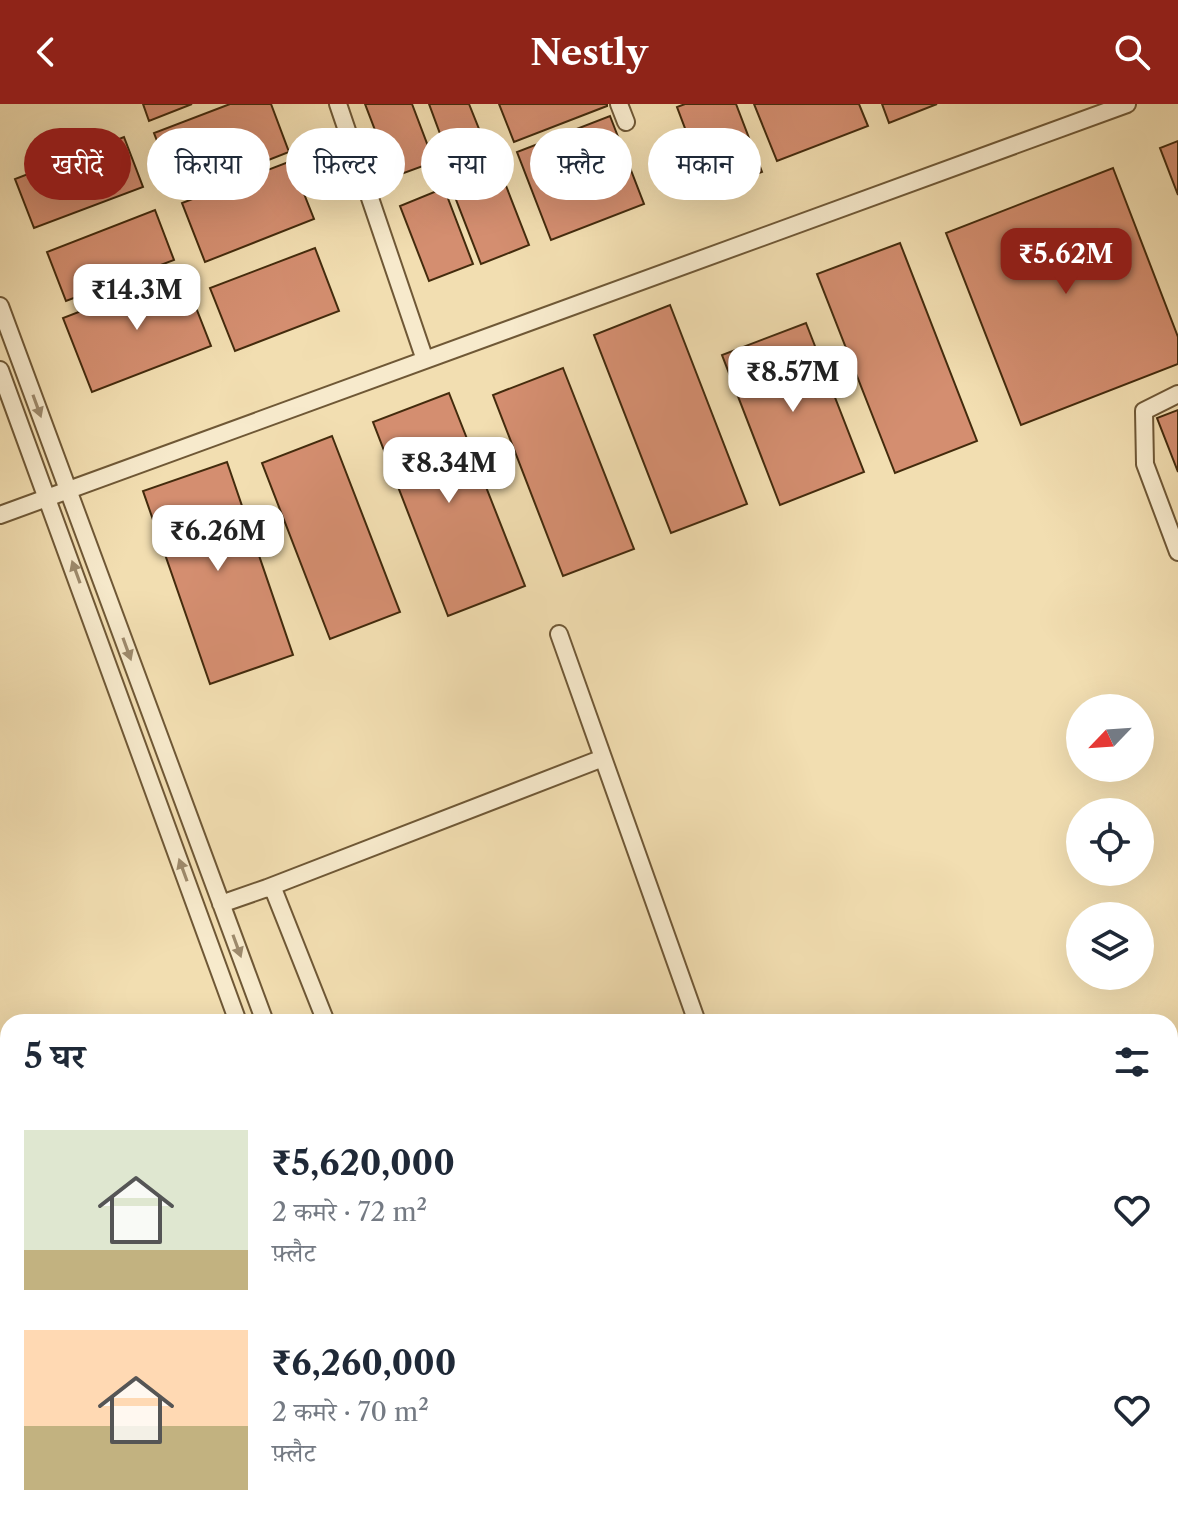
<!DOCTYPE html>
<html lang="hi">
<meta charset="utf-8">
<style>
body{margin:0;font-family:"Libre Caslon Text","Noto Serif Devanagari",serif;background:#f2f2f3;color:#1f2937;height:100vh;display:flex;flex-direction:column;font-size:30px;white-space:nowrap}
*{box-sizing:border-box;margin:0}
p{font-size:26px;color:#747a83}
.icon{flex:none;width:44px;height:44px;fill:none;stroke:currentColor;stroke-width:2;stroke-linecap:round;stroke-linejoin:round}
.map{position:relative;flex:1;overflow:hidden}
.drawer{position:absolute;left:0px;top:910px;width:1178px;height:512px;display:flex;flex-direction:column;background:#fff;border-radius:24px 24px 0 0;box-shadow:0 8px 32px #0002}
.drawer>*{flex:none}
.guide{position:absolute;left:24px;top:24px;width:1130px;height:72px;display:flex;gap:16px}
.needle{width:52px;rotate:245deg}
.tools{position:absolute;left:1066px;top:590px;display:grid;gap:16px}
.tools a{display:grid;place-items:center;width:88px;height:88px;border-radius:50%;background:#fff;box-shadow:0 8px 32px #0002;font-size:40px}
.price{position:absolute;translate:-50% -68px;padding:0 18px;border-radius:16px;background:#fff;color:#222;font-size:26px;line-height:52px;filter:drop-shadow(0 2px 4px #0008)}
.price::after{content:'';position:absolute;left:50%;top:48px;width:24px;height:18px;margin-left:-12px;background:inherit;clip-path:polygon(0 0,100% 0,50% 100%)}
.price.active{background:#8f2418;color:#fff}
ul{padding:0;list-style:none}
li{display:flex;align-items:center;gap:24px;height:200px;padding:0 24px}
li span{display:grid;place-items:center;flex:none;width:224px;height:160px;border-radius:0px;color:#555}
li>.icon{margin-inline-start:auto}
span .icon{width:96px;height:96px;fill:#fffc;stroke-width:1}
li b{font-size:34px}
h2{display:flex;justify-content:space-between;align-items:center;height:96px;padding:0 24px;font-size:34px}
.pill{padding:0 28px;border-radius:36px;background:#fff;box-shadow:0 8px 32px #0002;font-size:28px;line-height:72px}
.pill.active{background:#8f2418;color:#fff}
header{display:flex;justify-content:space-between;align-items:center;height:104px;padding:0 24px;background:#8f2418;color:#fff;font-size:36px;font-weight:700}
.map>svg:first-child{display:block}
</style>
<header><svg class="icon" aria-label="back" viewBox="0 0 24 24"><path d="M15 5l-7 7 7 7"/></svg>Nestly<svg class="icon" aria-label="search" viewBox="0 0 24 24"><circle cx="10" cy="10" r="6"/><path d="M15 15l6 6"/></svg></header>
<div class="map">
<svg width="1178" height="1422" viewBox="0 0 1178 1422">
<rect width="100%" height="100%" fill="#f2deb1"/>
<filter id="stains"><feTurbulence type="fractalNoise" baseFrequency=".0025" numOctaves="4"/><feColorMatrix values="0 0 0 0 .2 0 0 0 0 .09 0 0 0 0 .02 0 0 0 .5 -.17"/></filter>
<radialGradient id="worn" r=".72"><stop offset=".6" stop-color="#630" stop-opacity="0"/><stop offset="1" stop-color="#630" stop-opacity=".3"/></radialGradient>
<g fill="none" stroke-linecap="round" stroke-linejoin="round">
<!-- stream -->
<path stroke="#7a8172" stroke-width="8" d="M1170 1267 1178 1264
M737 1422 759 1414"/>
</g>
<!-- building -->
<path fill="#d48e70" stroke="#432b0d" stroke-width="2" d="M143 0H192L149 17Z
M230 0H271L289 48 178 91 154 29Z
M365 0H412L434 58 393 73Z
M429 0H469L485 40 449 54Z
M499 0H607V2L514 38Z
M685 0H736L762 68 709 88 677 3Z
M754 0H859L868 22 777 57Z
M882 0H937L889 19Z
M610 12 644 100 551 136 517 48Z
M124 33 143 83 34 124 15 75Z
M1178 37V91L1160 44Z
M496 56 529 141 481 160 448 75Z
M291 57 314 115 205 158 182 99Z
M1113 64 1178 233V260L1021 321 946 129Z
M444 84 473 160 429 177 400 102Z
M155 106 174 156 66 197 47 148Z
M900 139 977 337 895 369 817 170Z
M315 144 339 207 235 247 210 184Z
M182 168 211 242 92 288 63 214Z
M670 201 747 400 671 429 594 231Z
M806 219 864 368 780 401 722 251Z
M563 264 634 445 563 472 493 291Z
M449 289 525 482 448 512 373 318Z
M1178 306V368L1157 314Z
M332 332 400 508 330 535 262 359Z
M227 358 293 551 210 580 143 387Z"/>
<g fill="none" stroke-linecap="round" stroke-linejoin="round">
<defs>
<path id="service" d="M338 0 425 256
M619 0 626 18
M0 202 265 918
M0 266 238 918
M1178 290 1144 307 1145 360 1178 448
M0 411 1127 0
M559 530 697 918
M267 784 603 654
M221 800 267 784 274 787 326 918
M1170 1114 1178 1111
M1170 1148 1178 1145
M449 1414 452 1422
M398 1422 420 1414"/>
<path id="secondary" d="M1170 1351 1178 1348
M971 1422 994 1414"/>
</defs>
<!-- service casing -->
<use href="#service" stroke="#6f5836" stroke-width="20"/>
<!-- secondary casing -->
<use href="#secondary" stroke="#432b0d" stroke-width="48"/>
<!-- service -->
<use href="#service" stroke="#f7eacc" stroke-width="16"/>
<!-- secondary -->
<use href="#secondary" stroke="#f7eacc" stroke-width="44"/>
<!-- rail -->
<path stroke="#432b0d" stroke-width="6" stroke-dasharray="14 14" stroke-linecap="butt" d="M1170 1384 1178 1381
M1077 1422 1097 1414
M1145 1422 1165 1414"/>
</g>
<!-- one-way arrows -->
<defs><path id="oneway-solid" d="M-6-.8H1V-3.2L6.5 0L1 3.2V.8H-6Z" transform="scale(2)"/></defs>
<g fill="#9d8a6c">
<use href="#oneway-solid" transform="translate(37 302) rotate(70)"/>
<use href="#oneway-solid" transform="translate(76 468) rotate(-110)"/>
<use href="#oneway-solid" transform="translate(127 545) rotate(70)"/>
<use href="#oneway-solid" transform="translate(183 766) rotate(-110)"/>
<use href="#oneway-solid" transform="translate(237 842) rotate(70)"/>
</g>
<rect width="100%" height="100%" filter="url(#stains)"/>
<rect width="100%" height="100%" fill="url(#worn)"/>
</svg>
<div class="tools">
<a><svg class="needle" viewBox="-14 -14 28 28"><path d="M0-13l5 13h-10z" fill="#e53935"/><path d="M0 13l5-13h-10z" fill="#747a83"/></svg></a>
<a><svg class="icon" aria-label="locate" viewBox="0 0 24 24"><circle cx="12" cy="12" r="6"/><path d="M12 2v4M12 18v4M2 12h4M18 12h4"/></svg></a>
<a><svg class="icon" aria-label="layers" viewBox="0 0 24 24"><path d="M12 4l9 5-9 5-9-5zM3 14l9 5 9-5"/></svg></a>
</div>
<b class="price active" style="left:1066px;top:192px">₹5.62M</b>
<b class="price" style="left:137px;top:228px">₹14.3M</b>
<b class="price" style="left:793px;top:310px">₹8.57M</b>
<b class="price" style="left:449px;top:401px">₹8.34M</b>
<b class="price" style="left:218px;top:469px">₹6.26M</b>
<div class="guide">
<a class="pill active">खरीदें</a>
<a class="pill">किराया</a>
<a class="pill">फ़िल्टर</a>
<a class="pill">नया</a>
<a class="pill">फ़्लैट</a>
<a class="pill">मकान</a>
</div>
<section class="drawer">
<h2>5 घर<svg class="icon" aria-label="filters" viewBox="0 0 24 24"><path d="M4 7h16M4 17h16"/><circle cx="9" cy="7" r="2"/><circle cx="15" cy="17" r="2"/></svg></h2>
<ul>
<li><span style="background:linear-gradient(#dfe7d0 75%,#c2b280 0)"><svg class="icon" aria-label="home" viewBox="0 0 24 24"><path d="M3 11l9-7 9 7M6 9v11h12V9"/></svg></span><div><b>₹5,620,000</b><p>2 कमरे · 72 m²</p><p>फ़्लैट</p></div><svg class="icon" aria-label="heart" viewBox="0 0 24 24"><path d="M12 20l-8-8c-3-5 5-10 8-4 3-6 11-1 8 4z"/></svg></li>
<li><span style="background:linear-gradient(#ffd9b3 60%,#c2b280 0)"><svg class="icon" aria-label="home" viewBox="0 0 24 24"><path d="M3 11l9-7 9 7M6 9v11h12V9"/></svg></span><div><b>₹6,260,000</b><p>2 कमरे · 70 m²</p><p>फ़्लैट</p></div><svg class="icon" aria-label="heart" viewBox="0 0 24 24"><path d="M12 20l-8-8c-3-5 5-10 8-4 3-6 11-1 8 4z"/></svg></li>
</ul>
</section>
</div>
